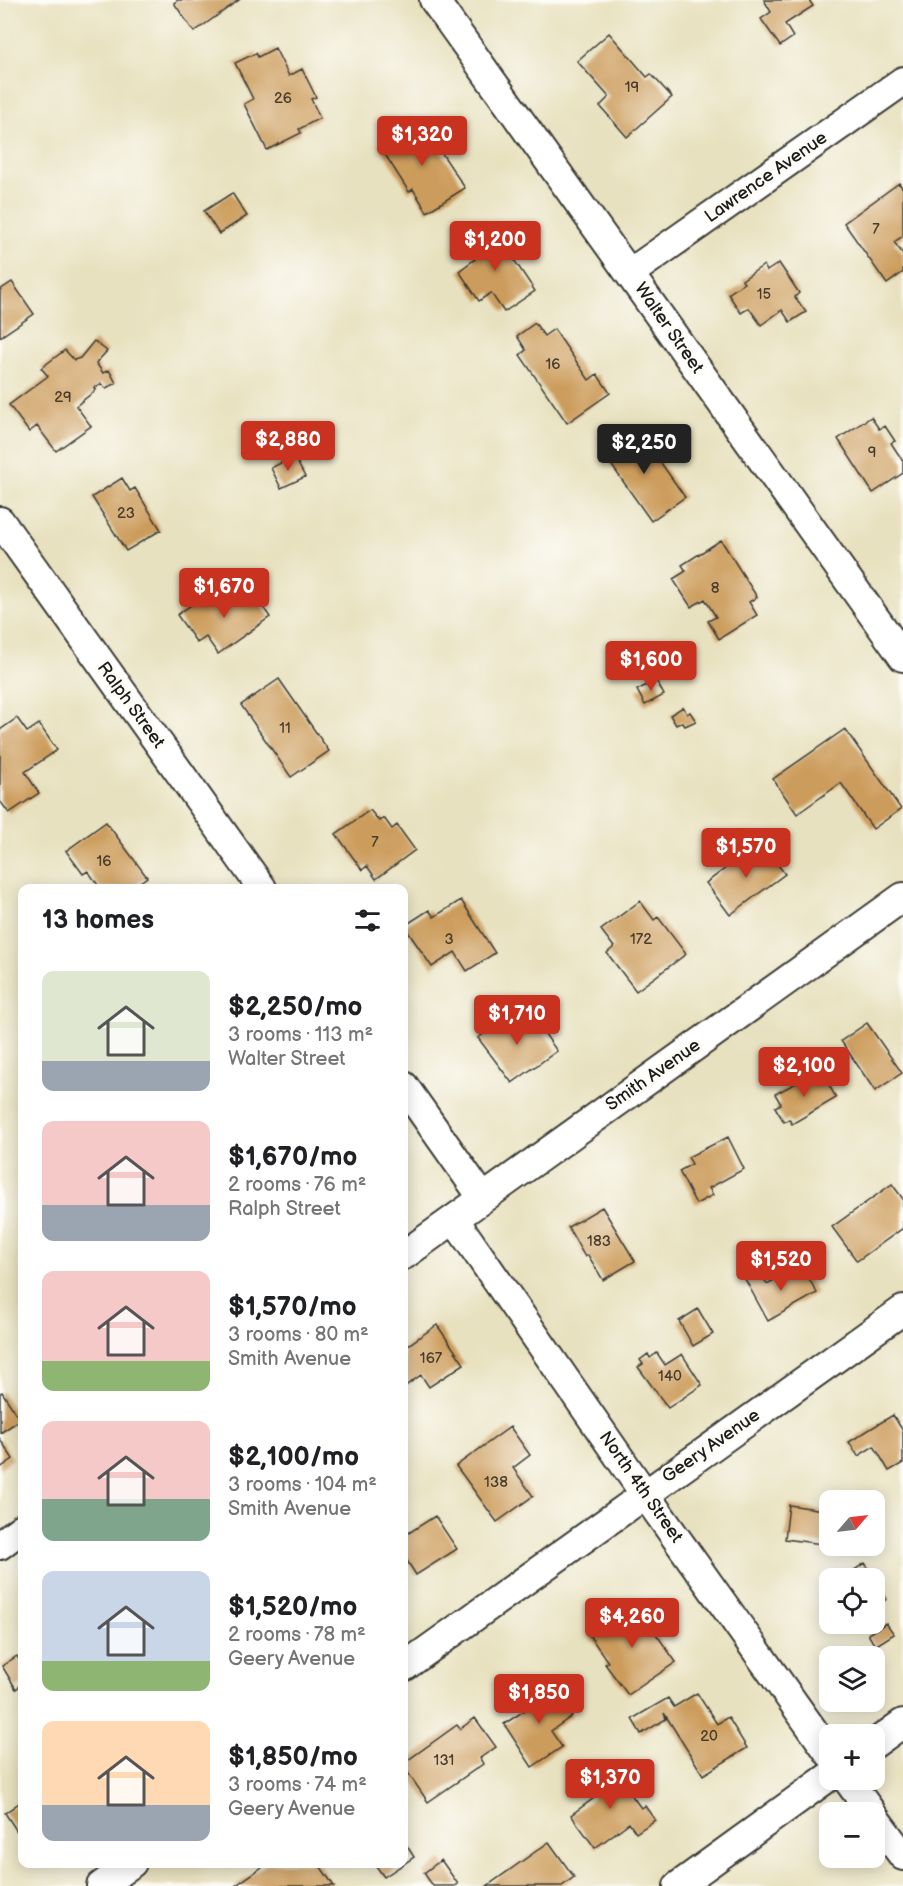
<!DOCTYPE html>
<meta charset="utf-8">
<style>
body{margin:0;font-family:"Balsamiq Sans",sans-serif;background:#f2f2f2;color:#202124;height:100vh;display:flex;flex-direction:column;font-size:22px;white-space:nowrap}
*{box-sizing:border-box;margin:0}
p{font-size:20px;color:#757577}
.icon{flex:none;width:33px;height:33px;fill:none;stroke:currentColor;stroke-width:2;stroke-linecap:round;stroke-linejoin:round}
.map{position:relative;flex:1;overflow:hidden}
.sheet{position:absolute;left:18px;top:884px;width:390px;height:984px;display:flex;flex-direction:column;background:#fff;border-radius:12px;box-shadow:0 3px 15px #0003}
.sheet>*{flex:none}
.needle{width:39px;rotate:62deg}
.tools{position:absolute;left:819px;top:1490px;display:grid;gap:12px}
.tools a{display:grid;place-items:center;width:66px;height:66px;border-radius:12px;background:#fff;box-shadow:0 3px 15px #0003;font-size:30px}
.price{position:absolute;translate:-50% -51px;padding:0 14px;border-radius:6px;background:#c8321e;color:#fff;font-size:20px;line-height:39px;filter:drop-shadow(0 2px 3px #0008)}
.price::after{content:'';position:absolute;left:50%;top:36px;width:18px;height:14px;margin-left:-9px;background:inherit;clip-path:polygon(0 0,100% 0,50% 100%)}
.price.selected{background:#222;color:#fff}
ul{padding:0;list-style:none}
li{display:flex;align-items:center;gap:18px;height:150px;padding:0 24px}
li span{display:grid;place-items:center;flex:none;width:168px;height:120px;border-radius:12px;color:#555}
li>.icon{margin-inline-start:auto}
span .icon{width:72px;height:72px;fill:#fffc;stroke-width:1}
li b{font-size:26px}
h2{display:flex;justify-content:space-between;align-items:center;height:72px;padding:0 24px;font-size:26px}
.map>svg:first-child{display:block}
</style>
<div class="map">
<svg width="903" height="1886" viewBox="0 0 903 1886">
<rect width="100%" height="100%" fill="#fdfcf7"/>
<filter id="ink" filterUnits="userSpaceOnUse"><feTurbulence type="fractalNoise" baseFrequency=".0167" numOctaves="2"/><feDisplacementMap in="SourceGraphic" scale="12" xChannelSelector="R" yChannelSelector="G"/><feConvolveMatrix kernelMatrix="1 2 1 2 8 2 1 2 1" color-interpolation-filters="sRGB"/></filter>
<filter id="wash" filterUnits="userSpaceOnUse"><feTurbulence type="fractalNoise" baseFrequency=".008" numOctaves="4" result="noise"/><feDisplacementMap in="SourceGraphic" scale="24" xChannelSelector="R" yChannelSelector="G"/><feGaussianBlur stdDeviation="1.35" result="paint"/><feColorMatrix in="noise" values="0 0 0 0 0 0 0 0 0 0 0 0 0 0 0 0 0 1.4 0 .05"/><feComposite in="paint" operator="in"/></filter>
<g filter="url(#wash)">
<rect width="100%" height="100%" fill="#e8e1bf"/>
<g id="blocks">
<!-- building -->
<path fill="#cc9c5b" d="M178 0H239L194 32 174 3Z
M764 0H809L813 6 785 24 793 37 780 46 761 19 771 12Z
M609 33 647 77 651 74 672 97 627 137 600 106 609 97 577 61Z
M275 48 289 76 302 69 316 97 311 99 320 118 299 129 301 133 267 150 244 104 253 99 235 63 256 53 258 57Z
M415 123 429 147 435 143 465 188 427 212 413 189 409 192 379 145Z
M899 183 903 189V236L894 242 903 254V272L887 284 844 223Z
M232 193 247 216 219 234 204 211Z
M492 227 535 291 504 312 491 293 479 301 459 271 475 259 465 245Z
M779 263 799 293 795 297 806 312 790 322 782 310 761 325 749 308 741 313 728 294 744 283 742 280 764 265 767 271Z
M12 282 34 314 0 337V290Z
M535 323 544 336 554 329 589 380 597 374 610 393 567 423 520 355 526 350 517 336Z
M94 341 107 351 96 363 103 373 109 370 116 383 106 388 101 384 94 388 96 390 76 406 91 426 56 451 37 426 29 432 9 405 48 376 41 368 65 350 74 360 80 358Z
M871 417 879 429 885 426 895 441 891 443 903 461V473L873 493 838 439Z
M637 429 685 497 651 521 603 453Z
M294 456 305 477 281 488 271 468Z
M122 478 130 491 135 488 161 530 126 551 92 497Z
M721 540 757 597 749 602 757 615 719 639 708 621 716 617 705 599 691 607 673 579 686 571 682 565Z
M249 587 270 617 218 654 206 637 197 643 177 615 210 592 221 608Z
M279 679 329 751 291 777 241 705Z
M656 680 664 695 645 705 637 690Z
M683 707 687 714 690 712 696 721 685 726 682 722 676 725 670 715Z
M17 718 27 732 39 724 57 750 25 772 39 793 9 813 0 801V730Z
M845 729 901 809 873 829 841 783 797 814 773 779Z
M370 810 379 821 384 818 392 829 397 825 415 850 376 879 367 866 362 870 336 834Z
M106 822 147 877 132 888H100L88 871 83 874 66 851Z
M761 842 785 874 730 915 706 883Z
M461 900 495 953 467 971 455 952 432 967 404 926 429 910 434 917Z
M640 901 654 920 658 917 686 954 636 991 607 953 614 947 601 930Z
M519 1009 535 1031 540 1027 557 1051 512 1083 478 1038Z
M867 1023 902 1073 875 1091 841 1041Z
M821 1070 836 1098 792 1124 789 1119 784 1122 775 1107 781 1104 775 1094Z
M728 1137 744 1169 709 1188 713 1195 696 1204 679 1171 692 1164 688 1157Z
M892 1184 903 1199V1228L857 1261 832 1227Z
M602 1207 635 1261 603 1280 588 1255 585 1257 568 1227Z
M801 1265 817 1293 768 1321 745 1279 759 1271 767 1284Z
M698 1309 713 1334 693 1346 679 1321Z
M437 1325 464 1364 429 1387 421 1375 404 1387V1348Z
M657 1353 665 1365 682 1354 702 1385 668 1408 638 1367 643 1364 640 1360 648 1354 650 1358Z
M2 1392 20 1420 0 1433V1393Z
M893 1415 903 1431V1463L889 1471 874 1446 858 1456 849 1442Z
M510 1427 530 1455 513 1468 533 1496 497 1522 456 1466Z
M0 1439 13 1459 0 1468Z
M789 1505 830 1511V1545L785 1539Z
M435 1516 457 1549 416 1575 404 1556V1536Z
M865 1563 874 1578H842Z
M874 1578 887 1599 874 1607Z
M634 1603 676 1662 628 1695 605 1664 608 1662 589 1635Z
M886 1623 894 1634 875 1646 868 1634Z
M17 1656 22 1665V1684L16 1689 2 1666Z
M548 1680 572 1716 551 1731 562 1747 532 1767 504 1724 530 1707 534 1712 540 1708 530 1692Z
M697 1693 717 1724 728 1717 747 1748 703 1775 664 1713 666 1719 641 1734 632 1719 668 1698 674 1707Z
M475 1718 496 1747 480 1758 483 1764 428 1802 404 1767V1763L457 1725 460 1729Z
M611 1767 641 1808 645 1806 655 1820 636 1833 629 1823 595 1848 571 1815 594 1798 586 1786Z
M22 1801V1839L5 1813Z
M404 1841 414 1857 384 1877 374 1863H404Z
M549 1842 574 1877 562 1886H487Z
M441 1860 458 1884 455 1886H433L424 1873Z
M268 1863H318L334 1886H235Z"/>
</g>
</g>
<g filter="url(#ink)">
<use href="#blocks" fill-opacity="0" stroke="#3b3a34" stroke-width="1.5"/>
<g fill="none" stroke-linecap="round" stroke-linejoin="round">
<defs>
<path id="minor" d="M434 0 903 657
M630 273 903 81
M0 521 262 888
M404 1086 482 1197
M454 1219 644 1493 830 1754
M404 1255 903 897
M0 1545 22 1528
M404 1667 903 1310
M874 1744 903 1723
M847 1779 871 1812
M874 1817 903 1856
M101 1886 132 1863
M678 1886 830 1776"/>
</defs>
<!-- minor casing -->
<use href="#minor" stroke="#3b3a34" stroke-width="32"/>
<!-- minor -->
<use href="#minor" stroke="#fff" stroke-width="28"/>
</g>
</g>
<g text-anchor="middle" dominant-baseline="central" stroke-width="6" stroke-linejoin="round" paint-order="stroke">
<!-- number labels -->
<g font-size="15" fill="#483c2c">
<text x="632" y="87">19</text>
<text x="283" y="98">26</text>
<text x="876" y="229">7</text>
<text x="764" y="294">15</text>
<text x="553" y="364">16</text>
<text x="63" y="397">29</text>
<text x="872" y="452">9</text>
<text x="126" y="513">23</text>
<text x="715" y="588">8</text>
<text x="285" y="728">11</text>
<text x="375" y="842">7</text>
<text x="104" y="861">16</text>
<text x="449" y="939">3</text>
<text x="641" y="939">172</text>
<text x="599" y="1241">183</text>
<text x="431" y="1358">167</text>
<text x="670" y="1376">140</text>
<text x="496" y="1482">138</text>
<text x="709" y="1736">20</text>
<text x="444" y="1760">131</text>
</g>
<!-- street labels -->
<g font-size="18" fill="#1c1c1c" stroke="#fdfcf7">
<text transform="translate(766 177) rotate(-35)">Lawrence Avenue</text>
<text transform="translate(669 328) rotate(55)">Walter Street</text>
<text transform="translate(131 705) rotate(54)">Ralph Street</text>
<text transform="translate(653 1075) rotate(-35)">Smith Avenue</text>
<text transform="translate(711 1446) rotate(-35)">Geery Avenue</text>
<text transform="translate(641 1487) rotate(55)">North 4th Street</text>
</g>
</g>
</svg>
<div class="tools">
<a><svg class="needle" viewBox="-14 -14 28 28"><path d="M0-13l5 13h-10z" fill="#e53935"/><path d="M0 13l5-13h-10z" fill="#757577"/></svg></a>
<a><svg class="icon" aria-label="locate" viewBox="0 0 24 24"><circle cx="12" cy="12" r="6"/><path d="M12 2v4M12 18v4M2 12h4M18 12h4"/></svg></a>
<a><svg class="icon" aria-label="layers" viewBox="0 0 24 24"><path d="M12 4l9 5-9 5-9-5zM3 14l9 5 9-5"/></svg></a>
<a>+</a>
<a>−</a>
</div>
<b class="price" style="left:422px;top:167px">$1,320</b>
<b class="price" style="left:495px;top:272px">$1,200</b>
<b class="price" style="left:288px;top:472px">$2,880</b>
<b class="price selected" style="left:644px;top:475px">$2,250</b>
<b class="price" style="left:224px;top:619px">$1,670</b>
<b class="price" style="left:651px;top:692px">$1,600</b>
<b class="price" style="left:746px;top:879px">$1,570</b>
<b class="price" style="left:517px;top:1046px">$1,710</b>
<b class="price" style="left:804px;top:1098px">$2,100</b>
<b class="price" style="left:781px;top:1292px">$1,520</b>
<b class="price" style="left:632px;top:1649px">$4,260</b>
<b class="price" style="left:539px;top:1725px">$1,850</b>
<b class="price" style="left:610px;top:1810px">$1,370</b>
<section class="sheet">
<h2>13 homes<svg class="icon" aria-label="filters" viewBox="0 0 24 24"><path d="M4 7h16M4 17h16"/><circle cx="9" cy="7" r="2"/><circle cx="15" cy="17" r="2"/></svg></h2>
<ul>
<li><span style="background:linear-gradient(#dfe7d0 75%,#9aa5b1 0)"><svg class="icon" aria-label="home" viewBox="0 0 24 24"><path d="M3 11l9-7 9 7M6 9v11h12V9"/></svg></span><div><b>$2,250/mo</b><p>3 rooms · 113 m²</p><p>Walter Street</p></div></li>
<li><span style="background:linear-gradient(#f6c9c9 70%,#9aa5b1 0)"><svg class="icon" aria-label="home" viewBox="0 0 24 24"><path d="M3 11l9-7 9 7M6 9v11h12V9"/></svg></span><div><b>$1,670/mo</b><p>2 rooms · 76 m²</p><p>Ralph Street</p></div></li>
<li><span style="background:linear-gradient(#f6c9c9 75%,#8fb573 0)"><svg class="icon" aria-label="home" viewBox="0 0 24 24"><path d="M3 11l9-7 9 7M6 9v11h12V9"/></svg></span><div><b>$1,570/mo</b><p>3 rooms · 80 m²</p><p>Smith Avenue</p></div></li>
<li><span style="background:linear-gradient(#f6c9c9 65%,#7fa58c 0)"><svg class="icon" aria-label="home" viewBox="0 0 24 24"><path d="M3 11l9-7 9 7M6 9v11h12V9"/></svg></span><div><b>$2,100/mo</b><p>3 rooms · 104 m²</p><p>Smith Avenue</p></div></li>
<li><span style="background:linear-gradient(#c9d6e8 75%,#8fb573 0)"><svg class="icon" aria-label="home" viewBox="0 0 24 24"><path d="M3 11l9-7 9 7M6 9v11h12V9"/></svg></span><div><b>$1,520/mo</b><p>2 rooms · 78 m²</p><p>Geery Avenue</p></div></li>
<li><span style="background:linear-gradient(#ffd9b3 70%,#9aa5b1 0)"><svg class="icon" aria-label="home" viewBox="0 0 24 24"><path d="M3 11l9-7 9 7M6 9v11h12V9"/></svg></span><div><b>$1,850/mo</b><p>3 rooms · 74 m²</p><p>Geery Avenue</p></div></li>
</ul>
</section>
</div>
